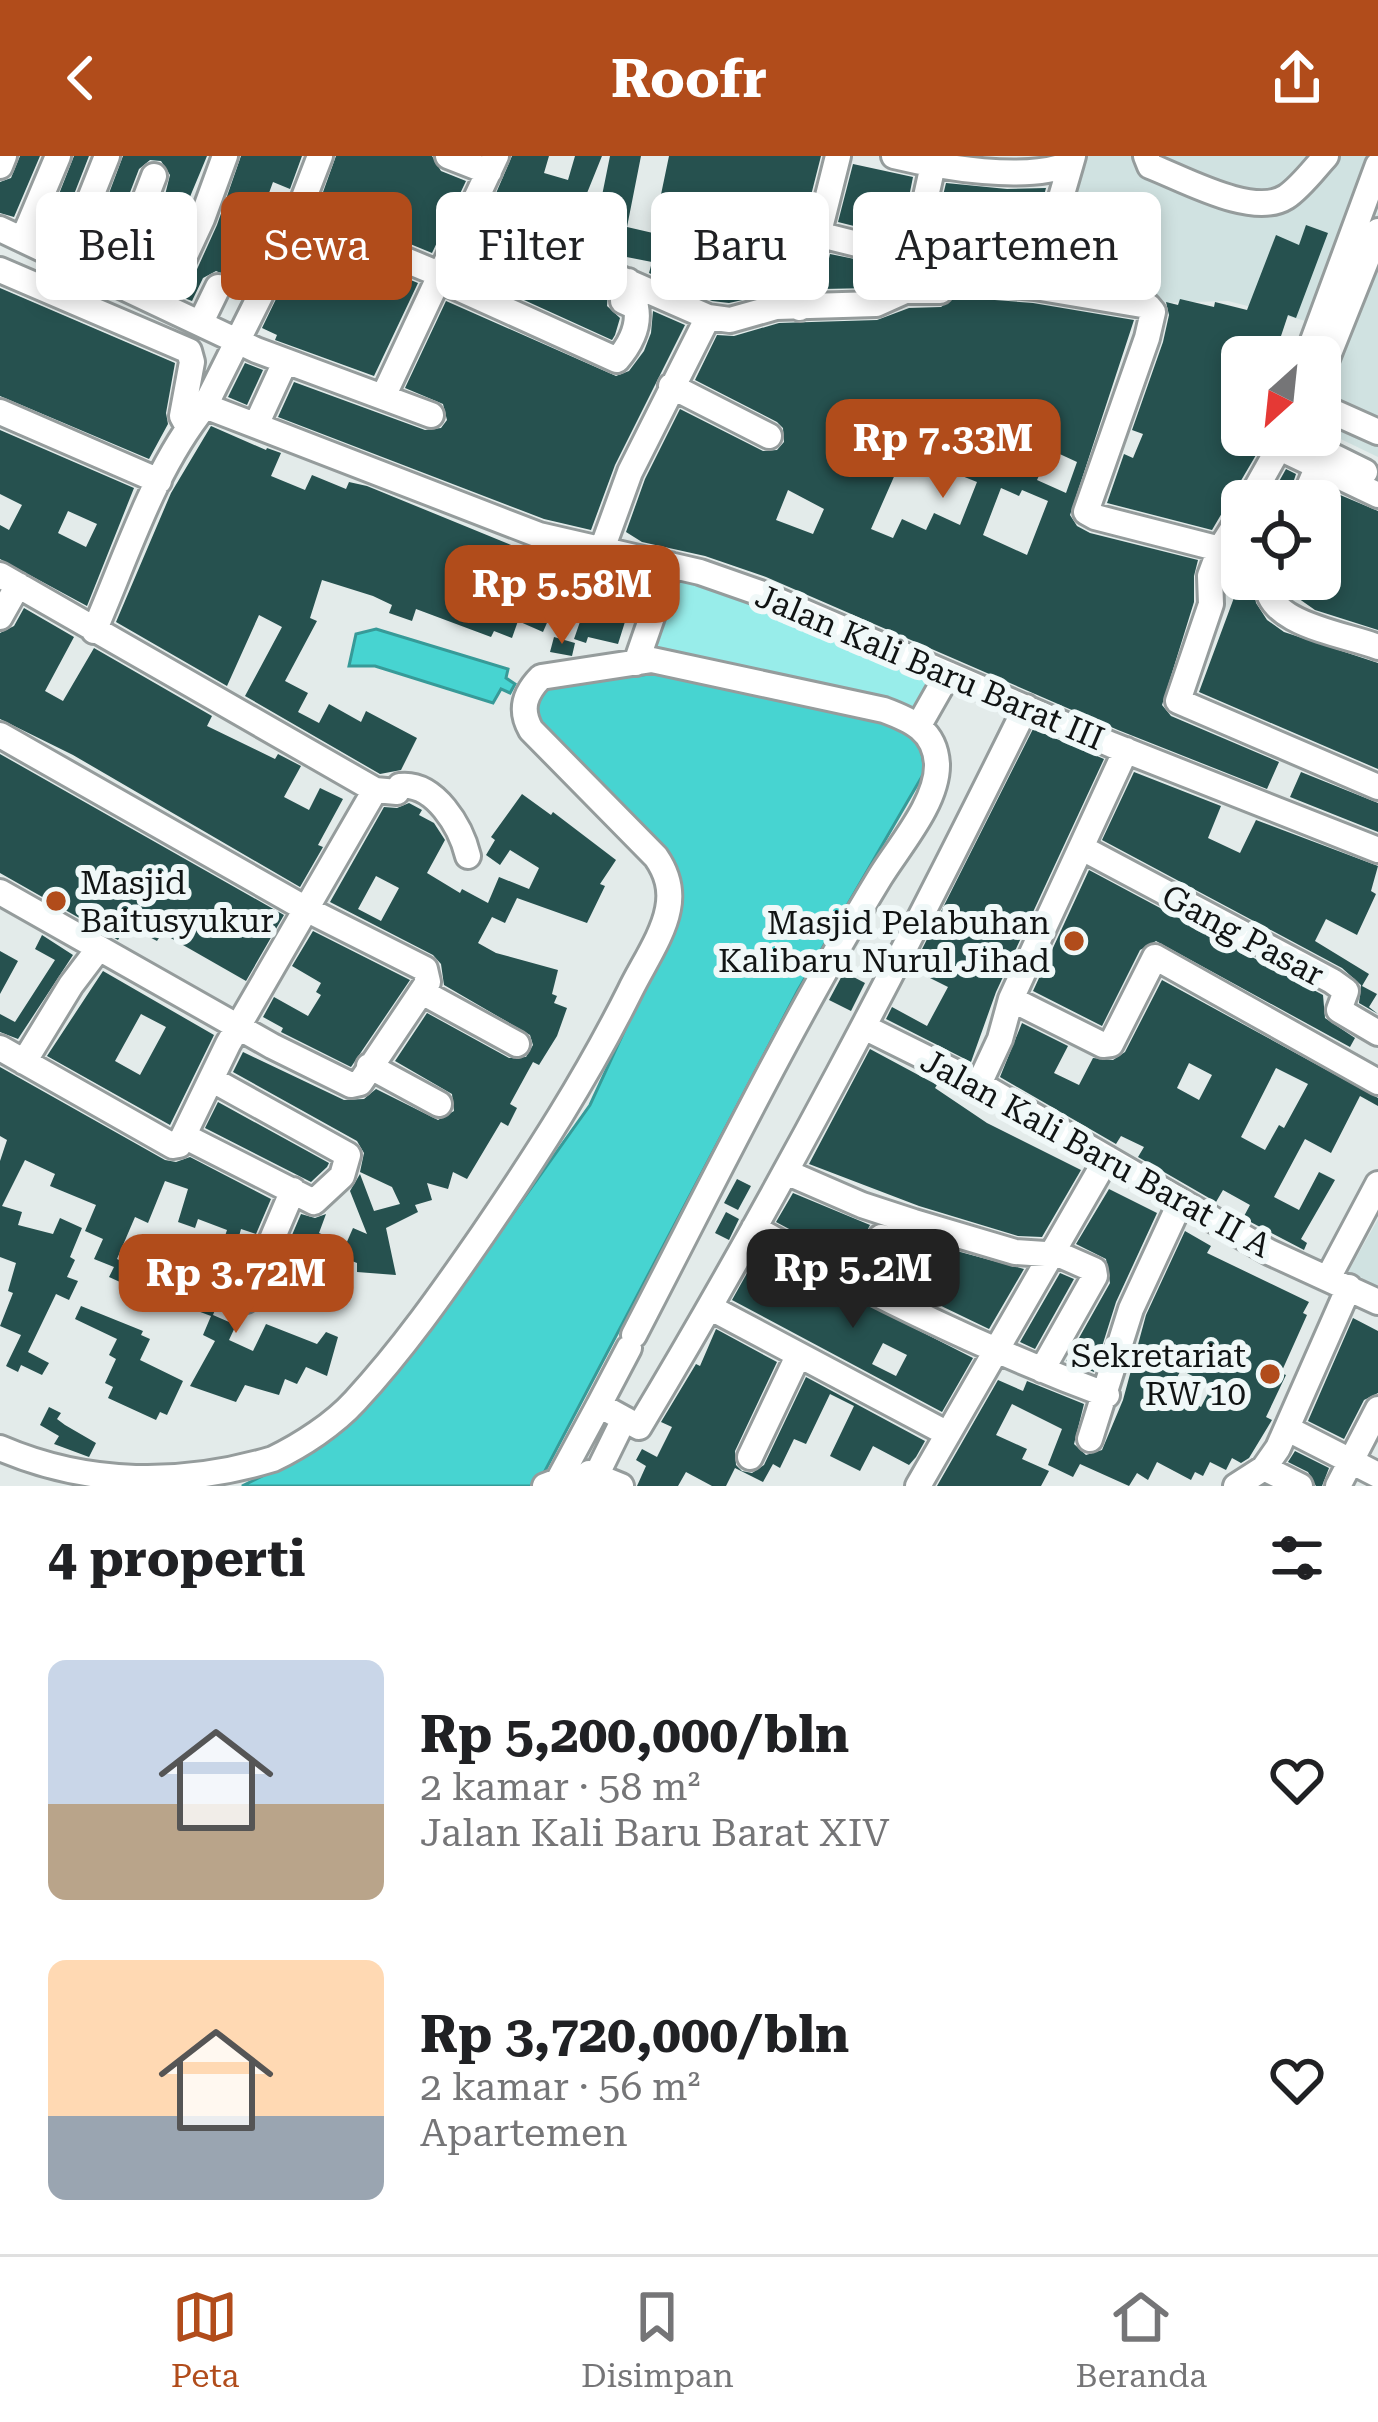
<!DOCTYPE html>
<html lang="id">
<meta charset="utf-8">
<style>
body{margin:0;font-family:"Roboto Serif",serif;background:#f6f6f6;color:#202124;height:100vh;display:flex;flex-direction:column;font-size:45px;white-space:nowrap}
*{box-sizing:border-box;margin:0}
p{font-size:39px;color:#757577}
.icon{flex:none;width:66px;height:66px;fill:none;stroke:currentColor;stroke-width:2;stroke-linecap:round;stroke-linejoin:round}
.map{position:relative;height:1330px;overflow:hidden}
.sheet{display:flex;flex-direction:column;background:#fff;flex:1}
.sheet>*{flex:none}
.top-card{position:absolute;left:36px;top:36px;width:1308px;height:108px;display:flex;gap:24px}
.needle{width:78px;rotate:207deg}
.tools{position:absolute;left:1221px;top:180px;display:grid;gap:24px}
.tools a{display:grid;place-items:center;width:120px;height:120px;border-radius:18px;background:#fff;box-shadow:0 6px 18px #0003;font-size:60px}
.price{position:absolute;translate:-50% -102px;padding:0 27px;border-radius:24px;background:#b14c1b;color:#fff;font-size:39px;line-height:78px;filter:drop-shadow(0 3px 6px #0008)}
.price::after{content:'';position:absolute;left:50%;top:72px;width:36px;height:27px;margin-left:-18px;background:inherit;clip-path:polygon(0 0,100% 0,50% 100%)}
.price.selected{background:#222;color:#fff}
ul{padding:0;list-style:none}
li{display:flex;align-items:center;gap:36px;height:300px;padding:0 48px}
li span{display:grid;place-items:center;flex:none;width:336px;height:240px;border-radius:18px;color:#555}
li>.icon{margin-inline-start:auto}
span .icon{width:144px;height:144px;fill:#fffc;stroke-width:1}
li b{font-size:51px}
h2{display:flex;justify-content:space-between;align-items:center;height:144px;padding:0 48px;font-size:51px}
.tag{padding:0 42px;border-radius:18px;background:#fff;box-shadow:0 6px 18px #0003;font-size:42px;line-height:108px}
.tag.selected{background:#b14c1b;color:#fff}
header{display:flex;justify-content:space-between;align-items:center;height:156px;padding:0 48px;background:#b14c1b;color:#fff;font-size:54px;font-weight:700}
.dock{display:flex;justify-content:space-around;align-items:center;height:168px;border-top:3px solid #e0e0e0;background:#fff;font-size:33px;color:#757577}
.dock a{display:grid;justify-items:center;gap:6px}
.dock .selected{color:#b14c1b}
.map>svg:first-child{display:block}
</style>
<header><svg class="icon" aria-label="back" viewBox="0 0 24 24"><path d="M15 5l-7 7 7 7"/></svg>Roofr<svg class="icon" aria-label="share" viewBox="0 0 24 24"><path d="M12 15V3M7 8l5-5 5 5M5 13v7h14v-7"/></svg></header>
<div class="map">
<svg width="1378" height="1330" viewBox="0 0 1378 1330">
<rect width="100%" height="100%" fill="#e3ebea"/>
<!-- built -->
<path fill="#d0e2e1" d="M1078 0H1374L1306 165 1228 145 1129 148 1036 117Z
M1378 56V301L1320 273V201L1328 171Z
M1378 1063V1138L1344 1123Z"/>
<!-- green -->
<path fill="#98edea" d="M682 421 936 521 925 548 911 556 647 495 657 480Z"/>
<!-- water -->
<path fill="#47d4d1" stroke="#379a98" stroke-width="3" d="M376 473 508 513 506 522 515 528 510 537 501 533 493 547 375 510H349L356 478Z
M650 518 678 520 886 566C912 577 925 587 924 617L798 834 537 1330H242L311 1296 352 1265 435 1167 590 949 679 757C648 708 620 652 582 608 567 591 538 574 535 552L545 535 555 529Z"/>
<!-- building -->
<path fill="#26514f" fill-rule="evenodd" d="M20 0H40L14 61 0 57V26L11 22Z
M74 0H89L57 82 44 76Z
M123 0H207L154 127 134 118 155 64 165 69 177 43 165 39 170 19 161 5 150 4 139 13 104 104 87 96Z
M241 0H302L290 33 273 26 261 59 277 65 241 140 233 136 231 121 216 115 203 122 192 145 184 142 217 69Z
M336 0H432L441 15 466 25 432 97 318 50Z
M512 0H549L544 17 568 24 575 0H602L566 89 484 65Z
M610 0H641L627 71 653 77 669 0H821L787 134 729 147 712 145 649 117 652 106 591 94Z
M853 8 913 21 908 46 876 42 865 52 858 71 838 66Z
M946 27 1007 33 1046 32 1036 70 940 52Z
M1306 69 1328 77 1296 162 1288 159 1274 201H1242V231L1239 229 1224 259 1238 265 1230 282 1256 299 1212 374 1107 347 1124 298 1133 302 1143 278 1132 274 1163 186 1169 159 1166 146 1178 149 1180 143 1214 151 1215 146 1247 154 1276 79 1299 89Z
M891 77 901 79 891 123 872 132 822 133 830 98 874 107 884 97Z
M306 81 418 127 374 220 275 184 277 179 262 172Z
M933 85 1026 102 1023 114 946 108 926 118Z
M470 95 608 135 607 150 620 162 615 179 612 184 460 115Z
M0 132 175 207 166 257 168 268 149 303 0 240Z
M955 141 1033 147 1134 164 1070 359 1077 370 1090 377 1198 404 1194 420V446L1162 549 1171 560 1279 606 1267 633 1118 574 766 421 705 400 642 386 626 376 645 323 680 253 763 295 777 294 784 286 783 272 777 266 695 224 717 179 734 180 779 167 877 164 909 152 941 151ZM991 253 1016 265 1003 295 978 285ZM922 257 947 267 932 308 977 326 960 369 934 357 926 374 902 363 893 382 871 373ZM1051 294 1077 306 1066 337 1037 324ZM1001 332 1019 340 1022 334 1048 345 1027 399 983 379ZM788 334 824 353 813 378 776 364Z
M446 145 616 220 629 215 644 195 651 177 653 155 685 169 615 309 591 374 544 363 278 261 294 226 425 274 441 272 447 264 443 248 405 232Z
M245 207 263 214 247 249 228 241Z
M211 270 266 294 267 292 281 297 271 320 305 334 312 319 346 333 349 326 367 330 570 413 635 434 618 488 588 481 586 487 574 483 583 457 556 446 543 476 518 465 512 482 494 475 491 481 416 453 412 465 389 457 392 449 373 440 322 424 310 462 317 465 285 525 308 537 298 556 319 567 329 548 361 566 366 555 417 582 401 614 380 618 245 540 282 471 259 459 227 530 116 466 171 337Z
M0 274 134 332 87 450 0 403V369L9 374 22 349 0 338ZM68 355 97 368 86 391 58 377Z
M1286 313 1296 318 1287 345H1268Z
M1326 333 1378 355V474L1315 454 1285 433V423H1320V347Z
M1227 423H1252L1256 447 1267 464 1284 476 1378 507V613L1199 536 1235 439 1236 434 1227 431Z
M24 452 74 481 45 535 63 545 94 492 212 560 207 570 275 603 278 598 301 610 284 641 309 654 320 632 343 643 318 689 323 691 300 731 73 599 0 563V477L14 470Z
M554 481 575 487 572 500 550 496Z
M1033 573 1104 603 996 836 971 906 886 863 892 851 927 870 948 831 912 813Z
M0 598 284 759 246 825 162 777 157 785 127 769 118 784 0 717Z
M1134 616 1221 650 1208 682 1240 697 1256 664 1378 710 1371 735 1376 738 1357 779 1326 763 1315 785 1369 818 1362 830 1377 838 1369 851 1378 858 1359 847 1361 829 1342 812 1102 684Z
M1301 616 1378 647V676L1290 641Z
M522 638 551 659 553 656 616 704 600 728 605 730 587 767 517 742 505 767 492 761 478 787 496 797 558 814 552 838 557 840 554 847 567 852 557 880 539 909 533 906 510 948 517 952 508 970 501 966 467 1023 453 1016 448 1033 427 1027 432 1044 415 1049 418 1056 386 1072 396 1119 357 1116V1107L326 1095 318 1118 302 1112 296 1129 274 1121 301 1058 315 1062 326 1058 319 1077 346 1088 353 1072 367 1078 350 1035 360 1018 374 1055 400 1048 392 1031 360 1016 364 997 357 985 233 916 243 896 344 944 364 943 376 933 438 964 454 955 452 938 395 905 427 857 509 902 526 901 533 889 530 879 444 829 441 808 433 799 330 746 384 651 397 652 409 647 422 654 419 659 434 667 445 684 427 717 460 737 462 733 488 747 499 721 529 733 539 712 510 694 500 709 486 699 495 684 491 681ZM376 720 399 732 381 765 358 753Z
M1089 714 1323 839 1325 862 1355 882 1350 891 1156 785 1140 794 1102 870 1033 835Z
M313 775 410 824 351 911 281 876 283 872 263 861 274 841 308 860 321 839 316 836 321 827 292 810Z
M42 779 73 799 18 883 0 876V858L15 866 55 804 35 793Z
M0 795 18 805 0 838Z
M103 815 214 879 170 969 47 900ZM141 858 166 871 140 919 115 905Z
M844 816 865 827 851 855 829 844Z
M1162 824 1378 942V950L1360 940 1331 997 1305 983 1274 1041 1299 1054 1319 1016 1335 1024 1301 1083 1307 1087 1304 1094 1243 1062 1250 1049 1223 1034 1216 1046 1138 1001 1144 991 1121 980 1116 988 1000 921 1022 867 1068 890 1054 917 1079 929 1093 902 1113 904 1125 896ZM1189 907 1212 919 1199 944 1177 932ZM1276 912 1308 928 1284 972 1279 969 1265 994 1241 981Z
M870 893 937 929 935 932 987 967 1081 1014 1042 1081 1018 1080 919 1050 809 1008Z
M0 911 165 1004 176 1006 190 1001 271 1043 256 1078 241 1073 238 1084 225 1080 227 1074 198 1063 195 1072 178 1066 188 1033 165 1025 148 1067 135 1061 117 1103 128 1108 120 1126 109 1121 114 1111 94 1103 103 1083 85 1075 96 1049 50 1030 55 1018 25 1004 2 1050 22 1056 18 1069 53 1078 60 1062 82 1072 70 1101 75 1104 67 1121 78 1125 69 1144 56 1138 28 1196 49 1207 42 1219 21 1209 18 1216 6 1210 21 1179 0 1170 13 1137 8 1135 16 1107 0 1101V1005L7 984 0 980Z
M218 946 329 1007 327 1011 311 1026 205 972Z
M737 1023 751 1030 738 1054 724 1047Z
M1109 1033 1157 1057 1116 1146 1094 1216 1066 1205 1110 1127 1106 1103 1076 1088Z
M793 1037 870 1069 851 1106 776 1066Z
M726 1056 739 1063 729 1084 715 1077Z
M1185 1075 1211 1090 1207 1097 1309 1146 1303 1157 1307 1159 1281 1217 1286 1219 1266 1261 1272 1264 1249 1302 1241 1307 1232 1302 1226 1314 1210 1306 1203 1320 1195 1316 1191 1324 1157 1306 1148 1324 1137 1317 1129 1330 1080 1308 1073 1321 1048 1309 1062 1273 1012 1248 996 1279 1027 1293 1022 1303 1049 1315 1041 1330H937L998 1224 1023 1235 1027 1225 1084 1248 1074 1288 1086 1299 1102 1294 1123 1244 1146 1159ZM1181 1214 1212 1230 1201 1251 1169 1236Z
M923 1086 1024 1113 989 1173 881 1121 890 1100 910 1103Z
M168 1090 183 1096 180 1102 197 1109 195 1114 226 1126 213 1159 236 1169 229 1184 253 1195 266 1168 317 1188 326 1176 338 1181 327 1220 306 1211 297 1228 285 1223 279 1239 245 1229 236 1246 190 1230 215 1185 203 1179 211 1160 163 1142 167 1132 139 1119 149 1096 162 1102Z
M760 1094 973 1202 942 1256 732 1144ZM883 1187 907 1199 896 1220 872 1208Z
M1060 1117 1074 1123 1035 1193 1020 1186Z
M81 1150 143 1175 141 1179 150 1183 140 1204 183 1225 167 1259 160 1256 156 1264 108 1242 113 1231 105 1227 116 1203 109 1199 117 1183 75 1163Z
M1353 1162 1378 1175V1237L1364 1244 1344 1283 1308 1265Z
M716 1173 777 1206 735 1295 736 1309 742 1315 752 1317 764 1309 806 1221 925 1285 916 1301 909 1309 873 1290 860 1315 830 1300 854 1250 830 1238 806 1288 794 1283 780 1312 773 1308 763 1326 735 1312 726 1330H712L686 1316 678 1330H637L646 1310 636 1304 642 1293 657 1301 672 1271 661 1266 696 1208 700 1210Z
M49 1251 61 1257 57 1263 65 1269 96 1287 89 1301 54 1288 59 1280 40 1269Z
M1295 1295 1329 1312 1322 1330H1316L1308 1316 1288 1306Z"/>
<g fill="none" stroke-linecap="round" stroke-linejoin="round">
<defs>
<path id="minor" d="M448 0 489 16
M894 0C940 11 1027 27 1071 7L1073 0
M1146 0 1150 10C1184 23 1253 62 1286 41 1301 31 1314 13 1326 0
M0 10 4 0
M297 59 439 118
M0 73 256 194 431 259
M460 75 563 107 594 111 708 161 730 164 776 151 876 148 905 135H940L945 124 1035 131 1148 150 1153 156 1147 182 1086 356 1095 361 1220 393 1242 358
M817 78 869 91 880 58 1049 89
M23 83 58 0
M66 103 107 0
M0 114 189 195 192 206 182 260 188 271
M438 123 617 204C629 190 640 171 636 151L623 145 628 125
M113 127 154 20
M1035 131 1071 7
M905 135 933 9
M163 147 202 63 225 0
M800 152 838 0
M201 166 218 131
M1307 201 1378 9
M1320 220 1378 75
M671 230 769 280
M383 241 496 0
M205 250 539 379 700 416 760 437 1112 589 1378 694
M1320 250 1378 276
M0 256 159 325
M256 269 285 206
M1252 279 1378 339
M1290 279 1365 316
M1249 345 1285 281
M1303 345 1317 312
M1220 393 1210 420 1211 448 1178 545 1378 631
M601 396 630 316 708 161
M0 419 375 634 397 636 400 630C435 626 461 671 468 700
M1268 423C1261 468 1346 478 1378 491
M0 461 18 429
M94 475C127 400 153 314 205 250L286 88 320 0
M636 507 670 409
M919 569 948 518
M0 579 306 753 425 813 428 826 360 927 351 929 272 890 0 736
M1082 692 1332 825 1346 835 1339 854 1378 877
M422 836 517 888
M1011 843 1103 889 1111 888 1155 801 1378 926
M864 871 979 928 1269 1096 1378 1146
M0 892 173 990 179 989 228 888 375 634
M24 906 71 829 99 792
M369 910 439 948
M979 928 1000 883 1011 843 1126 594
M184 980 314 1046 342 1020 348 999 211 923
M786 1016 862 1049 914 1066 1015 1096 1060 1099 1094 1114 1095 1120 1042 1214
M754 1072C867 1136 986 1194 1107 1239
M1328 1122 1378 1028
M859 1129 881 1081 905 1087 914 1066
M246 1144 293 1034
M711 1152 948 1278
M599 1249 629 1192
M1288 1273 1378 1319
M1090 1283 1131 1153 1181 1045
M0 1292C88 1330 183 1330 273 1303 302 1289 334 1268 355 1245 403 1193 443 1136 483 1078 537 999 587 921 630 835 642 810 663 780 668 753 672 733 667 717 656 701L531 574C519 553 525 537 541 521L652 504 884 554C911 564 935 574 937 608 938 646 899 690 880 721 790 869 714 1025 634 1179
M750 1301 798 1200
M1264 1312 1300 1330
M597 1318 624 1263
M545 1330 558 1325 599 1249 639 1271C779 1038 905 796 1026 551
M578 1330 589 1317 621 1330
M918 1330 1107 1002
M1236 1330 1264 1312 1278 1292 1349 1131
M1338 1330 1378 1253"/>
</defs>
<!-- minor casing -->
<use href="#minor" stroke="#959c9c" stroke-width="30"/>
<!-- minor -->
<use href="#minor" stroke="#fff" stroke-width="24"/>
</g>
<!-- markers -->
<g fill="#b14c1b" stroke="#f0f8f8" stroke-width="4.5">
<circle cx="56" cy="745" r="12"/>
<circle cx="1074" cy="785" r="12"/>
<circle cx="1270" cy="1218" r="12"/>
</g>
<g text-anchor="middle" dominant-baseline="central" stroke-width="12" stroke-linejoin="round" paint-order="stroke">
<!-- street labels -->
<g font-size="33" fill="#111414" stroke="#f0f8f8">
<text transform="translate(930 511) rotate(23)">Jalan Kali Baru Barat III</text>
<text transform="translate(1243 779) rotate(28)">Gang Pasar</text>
<text transform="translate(1096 997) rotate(29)">Jalan Kali Baru Barat II A</text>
</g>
<!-- poi labels -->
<g font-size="33" fill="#111414" stroke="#f0f8f8" text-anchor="end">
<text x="80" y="726" text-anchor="start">Masjid<tspan x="80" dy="38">Baitusyukur</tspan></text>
<text x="1050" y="766">Masjid Pelabuhan<tspan x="1050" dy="38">Kalibaru Nurul Jihad</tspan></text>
<text x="1246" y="1199">Sekretariat<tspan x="1246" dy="38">RW 10</tspan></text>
</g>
</g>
</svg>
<div class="tools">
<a><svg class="needle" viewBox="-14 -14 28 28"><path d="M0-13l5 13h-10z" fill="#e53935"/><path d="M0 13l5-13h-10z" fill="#757577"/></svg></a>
<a><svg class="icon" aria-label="locate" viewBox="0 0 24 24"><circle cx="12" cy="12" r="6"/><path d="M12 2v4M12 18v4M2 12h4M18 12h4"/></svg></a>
</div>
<b class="price" style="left:943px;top:345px">Rp 7.33M</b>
<b class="price" style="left:562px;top:491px">Rp 5.58M</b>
<b class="price selected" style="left:853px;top:1175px">Rp 5.2M</b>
<b class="price" style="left:236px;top:1180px">Rp 3.72M</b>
<div class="top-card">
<a class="tag">Beli</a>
<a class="tag selected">Sewa</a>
<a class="tag">Filter</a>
<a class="tag">Baru</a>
<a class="tag">Apartemen</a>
</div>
</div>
<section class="sheet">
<h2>4 properti<svg class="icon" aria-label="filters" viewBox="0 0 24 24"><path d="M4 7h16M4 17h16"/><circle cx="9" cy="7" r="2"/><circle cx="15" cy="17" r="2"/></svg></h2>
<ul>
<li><span style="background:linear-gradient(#c9d6e8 60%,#b9a48a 0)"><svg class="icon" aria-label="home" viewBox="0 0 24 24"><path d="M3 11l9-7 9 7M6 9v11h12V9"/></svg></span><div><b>Rp 5,200,000/bln</b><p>2 kamar · 58 m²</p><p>Jalan Kali Baru Barat XIV</p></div><svg class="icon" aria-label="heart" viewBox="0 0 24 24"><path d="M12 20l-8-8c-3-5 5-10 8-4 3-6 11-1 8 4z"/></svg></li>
<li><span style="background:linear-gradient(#ffd9b3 65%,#9aa5b1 0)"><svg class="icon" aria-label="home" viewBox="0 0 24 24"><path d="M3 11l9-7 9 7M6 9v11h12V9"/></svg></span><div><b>Rp 3,720,000/bln</b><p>2 kamar · 56 m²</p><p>Apartemen</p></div><svg class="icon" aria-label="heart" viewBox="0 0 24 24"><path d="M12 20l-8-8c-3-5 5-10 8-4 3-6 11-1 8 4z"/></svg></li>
</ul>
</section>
<nav class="dock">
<a class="selected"><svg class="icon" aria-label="map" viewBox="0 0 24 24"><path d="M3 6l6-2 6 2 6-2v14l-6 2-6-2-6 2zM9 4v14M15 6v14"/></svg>Peta</a>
<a><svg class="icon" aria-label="saved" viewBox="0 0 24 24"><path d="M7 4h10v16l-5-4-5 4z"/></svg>Disimpan</a>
<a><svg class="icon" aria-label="home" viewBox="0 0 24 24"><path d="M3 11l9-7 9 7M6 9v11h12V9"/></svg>Beranda</a>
</nav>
